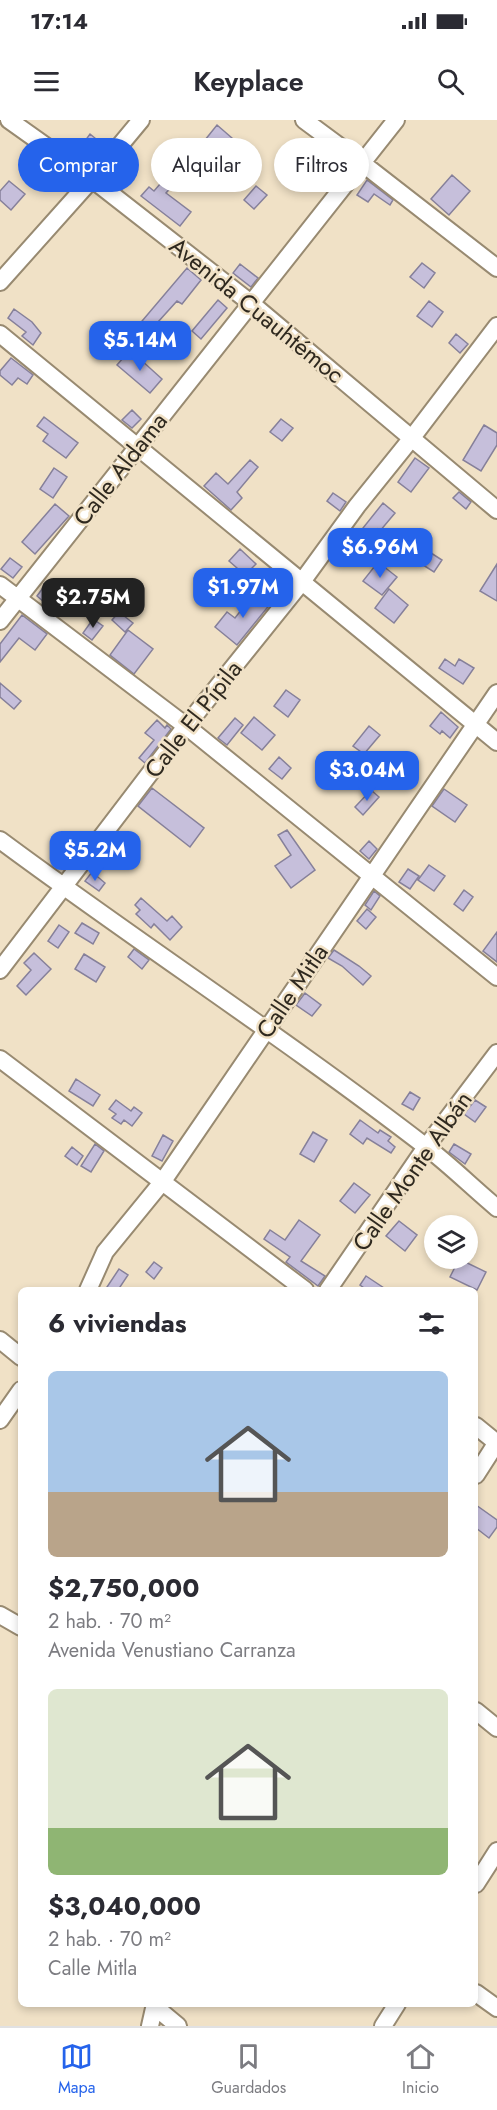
<!DOCTYPE html>
<html lang="es">
<meta charset="utf-8">
<style>
body{margin:0;font-family:Jost,sans-serif;background:#f7f7f7;color:#2b2b33;height:100vh;display:flex;flex-direction:column;font-size:22px;white-space:nowrap}
*{box-sizing:border-box;margin:0}
p{font-size:20px;color:#7c7c81}
.icon{flex:none;width:33px;height:33px;fill:none;stroke:currentColor;stroke-width:2;stroke-linecap:round;stroke-linejoin:round}
.map{position:relative;flex:1;overflow:hidden}
.panel{position:absolute;left:18px;top:1167px;width:460px;height:720px;display:flex;flex-direction:column;background:#fff;border-radius:9px;box-shadow:0 3px 9px #0003}
.panel>*{flex:none}
.banner{position:absolute;left:18px;top:18px;width:462px;height:54px;display:flex;gap:12px}
.controls{position:absolute;left:424px;top:1095px;display:grid;gap:12px}
.controls a{display:grid;place-items:center;width:54px;height:54px;border-radius:50%;background:#fff;box-shadow:0 3px 9px #0003;font-size:30px}
.price{position:absolute;translate:-50% -51px;padding:0 14px;border-radius:12px;background:#2563eb;color:#fff;font-size:20px;line-height:39px;filter:drop-shadow(0 2px 3px #0008)}
.price::after{content:'';position:absolute;left:50%;top:36px;width:18px;height:14px;margin-left:-9px;background:inherit;clip-path:polygon(0 0,100% 0,50% 100%)}
.price.on{background:#222;color:#fff}
ul{padding:0;list-style:none}
li{display:grid;align-content:center;gap:12px;height:318px;padding:0 30px}
li span{display:grid;place-items:center;height:186px;border-radius:9px;color:#555}
li>.icon{margin-inline-start:auto}
span .icon{width:108px;height:108px;fill:#fffc;stroke-width:1}
li b{font-size:26px}
h2{display:flex;justify-content:space-between;align-items:center;height:72px;padding:0 30px;font-size:26px}
.pill{padding:0 21px;border-radius:27px;background:#fff;box-shadow:0 3px 9px #0003;font-size:21px;line-height:54px}
.pill.on{background:#2563eb;color:#fff}
.status{display:flex;justify-content:space-between;align-items:center;height:42px;padding:0 30px;background:#fff;direction:ltr}
.status svg{height:16px;fill:currentColor}
header{display:flex;justify-content:space-between;align-items:center;height:78px;padding:0 30px;background:#fff;font-size:27px;font-weight:600}
.tabs{display:flex;justify-content:space-around;align-items:center;height:84px;border-top:2px solid #e1e1e2;background:#fff;font-size:16px;color:#7c7c81}
.tabs a{display:grid;justify-items:center;gap:3px}
.tabs .on{color:#2563eb}
.map>svg:first-child{display:block}
</style>
<div class="status"><b>17:14</b><svg viewBox="0 0 49 12"><path d="M0 12V9h3v3zM5 12V6h3v6zM10 12V3h3v9zM15 12V0h3v12zM26 1h20v11H26zM47 4h2v5h-2z"/></svg></div>
<header><svg class="icon" aria-label="menu" viewBox="0 0 24 24"><path d="M4 6h16M4 12h16M4 18h16"/></svg>Keyplace<svg class="icon" aria-label="search" viewBox="0 0 24 24"><circle cx="10" cy="10" r="6"/><path d="M15 15l6 6"/></svg></header>
<div class="map">
<svg width="497" height="1906" viewBox="0 0 497 1906">
<rect width="100%" height="100%" fill="#f0e1c6"/>
<!-- building -->
<path fill="#c6bfdb" stroke="#86809a" stroke-width="1.5" d="M217 5 232 18 220 33 205 20Z
M90 14 101 23 88 40 77 32Z
M332 34 346 44 334 62 319 52Z
M452 55 470 71 449 95 431 79Z
M167 56 175 63 166 73 191 92 180 106 141 76 149 67 154 71Z
M367 60 393 80 390 85 374 74 368 82 357 75Z
M9 61 25 74 11 90 0 80V71Z
M256 66 267 75 254 89 244 80Z
M422 143 435 153 424 168 410 157Z
M240 144 258 158 251 167 233 153Z
M187 148 201 160 182 184 177 181 158 202 170 212 161 222 150 212 132 232 120 221 134 205 137 207Z
M218 180 227 188 201 219 192 211Z
M429 181 443 192 432 207 417 196Z
M14 189 32 202 41 213 33 225 22 216 26 212 8 198Z
M456 214 468 224 460 233 449 223Z
M130 230 162 259 150 273 117 245Z
M11 238 33 255 27 264 18 258 12 265 0 255V251Z
M132 290 141 299 132 308 122 300Z
M44 297 78 323 66 338 43 321 48 314 37 306Z
M281 299 293 308 282 321 270 312Z
M484 305 497 313V325L481 351 463 340Z
M415 338 429 348 411 372 398 362Z
M250 340 258 347 237 372 242 378 231 390 204 366 216 353 228 364Z
M54 348 67 357 53 378 40 369Z
M459 372 471 382 466 389 453 378Z
M333 373 346 382 340 391 327 381Z
M383 383 395 393 380 411 378 409 366 425 355 418Z
M55 384 69 396 35 434 22 422Z
M240 429 256 444 245 455 229 441Z
M431 433 442 440 434 452 423 445Z
M10 438 22 447 13 458 1 449Z
M378 442 397 457 382 475 363 461Z
M497 444V481L480 471Z
M45 465 62 478 52 489 37 476Z
M389 469 408 485 394 503 375 488Z
M256 471 271 483 237 525 215 507 227 492 235 498Z
M119 492 133 503 125 512 112 500Z
M22 495 47 514 35 530 19 518 0 542V524Z
M93 499 103 506 92 520 83 513Z
M128 510 153 529 134 554 110 535Z
M445 539 455 546 459 539 474 548 463 564 439 548Z
M0 563 21 581 14 589 0 577Z
M286 570 300 580 288 597 274 586Z
M441 592 458 607 450 618 442 611 440 614 430 606Z
M254 597 275 615 262 630 241 613Z
M235 598 243 605 227 625 218 618Z
M157 600 165 608 167 605 171 609 145 643 139 638 154 620 145 613Z
M369 606 380 615 364 634 353 626Z
M279 637 291 648 282 659 269 649Z
M152 668 204 708 190 727 138 686Z
M444 669 467 685 455 702 432 686Z
M371 670 379 677 363 695 355 687Z
M287 710 315 750 291 768 275 746 291 735 278 715Z
M369 721 377 729 369 739 360 731Z
M429 745 445 756 434 771 418 760Z
M408 749 419 756 410 769 399 762Z
M92 752 105 763 99 771 85 761Z
M464 770 473 777 463 791 454 784Z
M374 771 380 776 371 790 365 785Z
M141 778 167 801 172 796 182 807 170 820 154 804 151 808 136 794 140 790 135 785Z
M367 789 376 797 366 809 357 801Z
M82 803 99 813 93 824 75 813Z
M59 805 69 812 58 828 48 821Z
M497 812V842L483 831Z
M134 829 149 840 142 849 128 837Z
M334 830 359 846 371 856 363 865 342 846 328 838Z
M34 833 51 849 26 875 17 866 31 850 24 843Z
M84 834 105 847 96 862 75 849Z
M305 873 321 885 312 896 296 885Z
M76 959 100 975 93 986 69 971Z
M410 972 420 978 413 990 402 984Z
M116 980 131 991 134 987 142 993 132 1006 124 1000 121 1004 112 998 116 994 109 989Z
M475 980 486 987 475 1002 464 994Z
M360 1000 378 1013 380 1010 391 1017 388 1021 395 1027 391 1033 367 1018 363 1024 350 1014Z
M313 1012 327 1020 314 1042 300 1034Z
M163 1015 173 1021 162 1041 152 1036Z
M95 1024 104 1031 91 1052 81 1046Z
M454 1024 471 1034 465 1044 449 1032Z
M72 1027 83 1036 77 1045 65 1036Z
M354 1063 370 1075 355 1093 340 1081Z
M299 1100 320 1115 301 1141 325 1156 318 1166 286 1142 290 1137 264 1119 270 1110 285 1120Z
M399 1101 417 1115 405 1131 386 1116Z
M459 1139 486 1152 477 1170 450 1157Z
M154 1142 162 1148 154 1159 146 1152Z
M119 1149 128 1155 118 1170H105Z
M366 1156 387 1170H367L360 1165Z
M476 1385 497 1400V1407L489 1418 476 1408Z"/>
<g fill="none" stroke-linecap="round" stroke-linejoin="round">
<defs>
<path id="minor" d="M9 0 92 59 252 184 497 390
M304 0 362 43 497 148
M0 162 92 59 141 0
M0 214 497 622
M0 465 186 606 497 857
M0 501 396 0
M0 720C140 824 286 919 425 1026 450 1045 473 1068 497 1088
M0 850 186 606 301 463 357 386 411 319 497 206
M0 939 305 1170
M88 1170 105 1132 163 1061 497 573
M328 1170 426 1027 497 933
M0 1220 21 1237
M0 1300 21 1270
M476 1306 497 1323
M476 1355 497 1322
M0 1495 21 1507
M476 1591 497 1608
M476 1764 497 1731
M476 1873 497 1888
M154 1886 178 1906
M150 1906 155 1884
M383 1906 397 1884"/>
</defs>
<!-- minor casing -->
<use href="#minor" stroke="#988a71" stroke-width="20"/>
<!-- minor -->
<use href="#minor" stroke="#fff" stroke-width="16"/>
</g>
<g text-anchor="middle" dominant-baseline="central" stroke-width="5" stroke-linejoin="round" paint-order="stroke">
<!-- street labels -->
<g font-size="24" fill="#2f291f" stroke="#f0e1c6">
<text transform="translate(257 190) rotate(39)">Avenida Cuauhtémoc</text>
<text transform="translate(120 349) rotate(-52)">Calle Aldama</text>
<text transform="translate(193 599) rotate(-52)">Calle El Pípila</text>
<text transform="translate(292 871) rotate(-56)">Calle Mitla</text>
<text transform="translate(412 1051) rotate(-55)">Calle Monte Albán</text>
</g>
</g>
</svg>
<div class="controls">
<a><svg class="icon" aria-label="layers" viewBox="0 0 24 24"><path d="M12 4l9 5-9 5-9-5zM3 14l9 5 9-5"/></svg></a>
</div>
<b class="price" style="left:140px;top:252px">$5.14M</b>
<b class="price" style="left:380px;top:459px">$6.96M</b>
<b class="price" style="left:243px;top:499px">$1.97M</b>
<b class="price on" style="left:93px;top:509px">$2.75M</b>
<b class="price" style="left:367px;top:682px">$3.04M</b>
<b class="price" style="left:95px;top:762px">$5.2M</b>
<div class="banner">
<a class="pill on">Comprar</a>
<a class="pill">Alquilar</a>
<a class="pill">Filtros</a>
</div>
<section class="panel">
<h2>6 viviendas<svg class="icon" aria-label="filters" viewBox="0 0 24 24"><path d="M4 7h16M4 17h16"/><circle cx="9" cy="7" r="2"/><circle cx="15" cy="17" r="2"/></svg></h2>
<ul>
<li><span style="background:linear-gradient(#a9c7e8 65%,#b9a48a 0)"><svg class="icon" aria-label="home" viewBox="0 0 24 24"><path d="M3 11l9-7 9 7M6 9v11h12V9"/></svg></span><div><b>$2,750,000</b><p>2 hab. · 70 m²</p><p>Avenida Venustiano Carranza</p></div></li>
<li><span style="background:linear-gradient(#dfe7d0 75%,#8fb573 0)"><svg class="icon" aria-label="home" viewBox="0 0 24 24"><path d="M3 11l9-7 9 7M6 9v11h12V9"/></svg></span><div><b>$3,040,000</b><p>2 hab. · 70 m²</p><p>Calle Mitla</p></div></li>
</ul>
</section>
</div>
<nav class="tabs">
<a class="on"><svg class="icon" aria-label="map" viewBox="0 0 24 24"><path d="M3 6l6-2 6 2 6-2v14l-6 2-6-2-6 2zM9 4v14M15 6v14"/></svg>Mapa</a>
<a><svg class="icon" aria-label="saved" viewBox="0 0 24 24"><path d="M7 4h10v16l-5-4-5 4z"/></svg>Guardados</a>
<a><svg class="icon" aria-label="home" viewBox="0 0 24 24"><path d="M3 11l9-7 9 7M6 9v11h12V9"/></svg>Inicio</a>
</nav>
